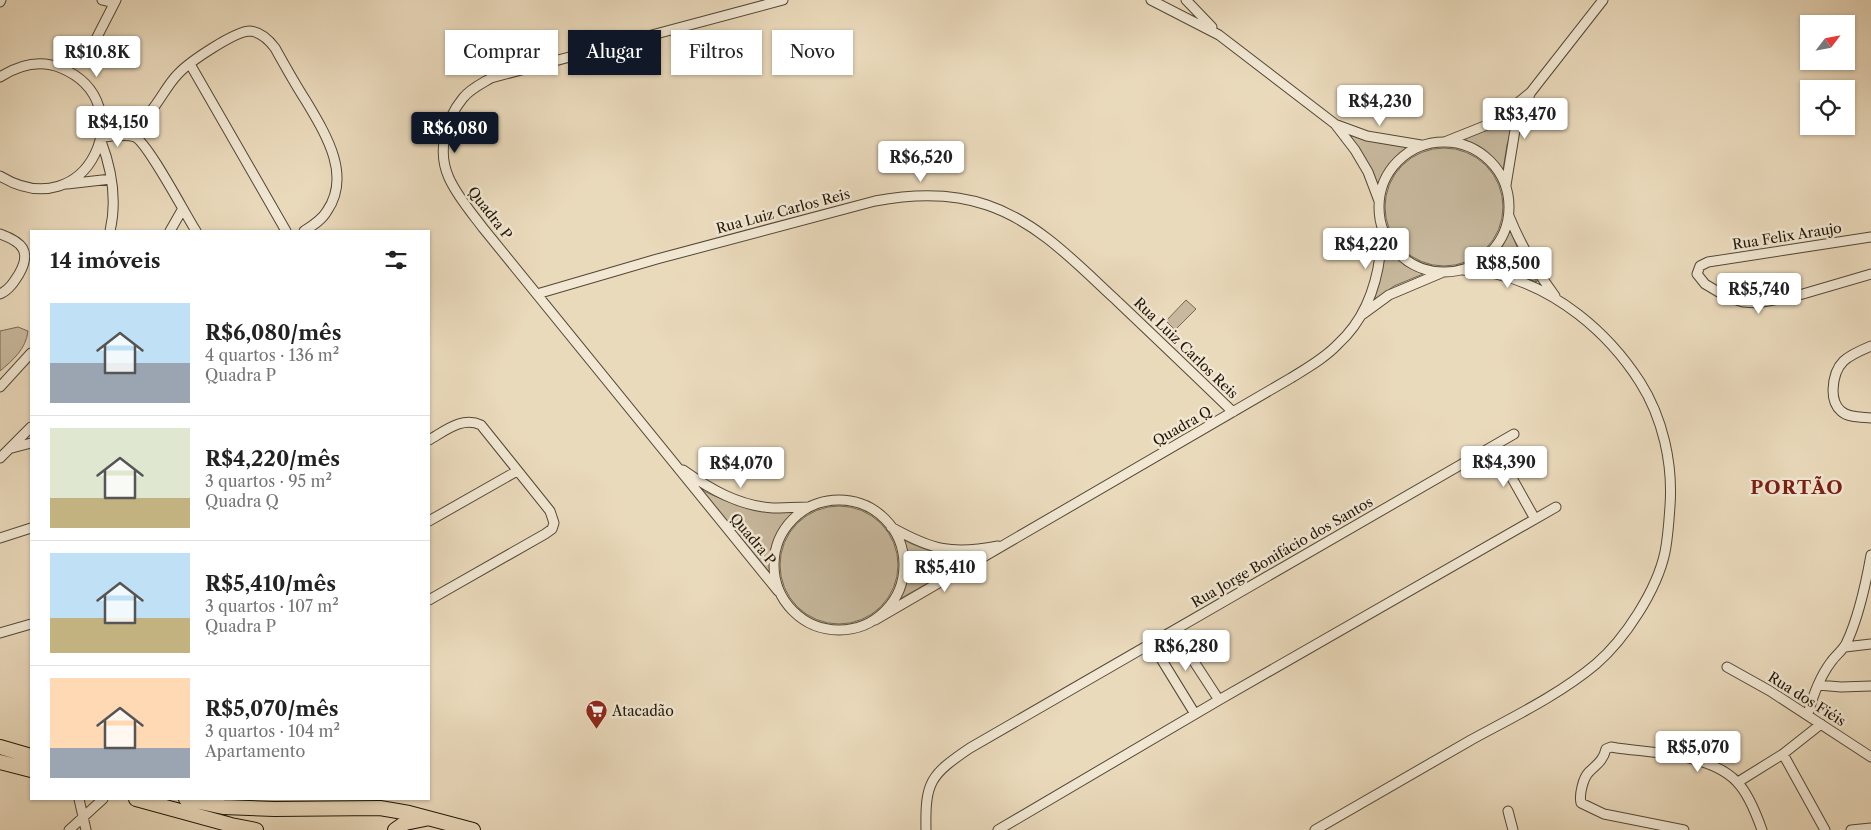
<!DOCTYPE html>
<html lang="pt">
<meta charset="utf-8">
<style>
body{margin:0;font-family:"Libre Caslon Text",serif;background:#f6f6f6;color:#222;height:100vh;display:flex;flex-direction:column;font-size:19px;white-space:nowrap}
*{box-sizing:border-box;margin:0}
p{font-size:16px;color:#767676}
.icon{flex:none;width:28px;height:28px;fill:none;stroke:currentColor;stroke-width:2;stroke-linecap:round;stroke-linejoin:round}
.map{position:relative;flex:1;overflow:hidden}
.panel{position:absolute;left:30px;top:230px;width:400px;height:570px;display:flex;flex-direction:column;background:#fff;border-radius:0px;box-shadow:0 1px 4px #0004}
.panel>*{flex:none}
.banner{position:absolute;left:445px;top:30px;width:475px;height:45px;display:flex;gap:10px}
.needle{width:32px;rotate:58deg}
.tools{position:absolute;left:1800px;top:15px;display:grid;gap:10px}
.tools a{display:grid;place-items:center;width:55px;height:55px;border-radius:0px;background:#fff;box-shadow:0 1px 4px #0004;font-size:25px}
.price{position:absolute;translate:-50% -42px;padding:0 11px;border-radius:5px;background:#fff;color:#222;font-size:16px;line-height:32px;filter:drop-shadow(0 1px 2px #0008)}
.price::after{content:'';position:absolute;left:50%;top:30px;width:15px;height:11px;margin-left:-8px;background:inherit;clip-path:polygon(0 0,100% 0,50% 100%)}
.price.selected{background:#111827;color:#fff}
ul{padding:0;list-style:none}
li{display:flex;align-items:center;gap:15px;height:125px;padding:0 20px}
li+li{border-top:1px solid #e0e0e0}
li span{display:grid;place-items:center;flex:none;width:140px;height:100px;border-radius:0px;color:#555}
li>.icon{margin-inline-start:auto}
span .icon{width:60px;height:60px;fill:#fffc;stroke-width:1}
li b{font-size:21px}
h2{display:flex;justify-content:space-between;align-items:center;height:60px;padding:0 20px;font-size:21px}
.tag{padding:0 18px;border-radius:0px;background:#fff;box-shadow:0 1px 4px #0004;font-size:18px;line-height:45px}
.tag.selected{background:#111827;color:#fff}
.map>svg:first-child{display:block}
</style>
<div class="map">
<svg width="1871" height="830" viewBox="0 0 1871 830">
<rect width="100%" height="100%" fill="#eadabc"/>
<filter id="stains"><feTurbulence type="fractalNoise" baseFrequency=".004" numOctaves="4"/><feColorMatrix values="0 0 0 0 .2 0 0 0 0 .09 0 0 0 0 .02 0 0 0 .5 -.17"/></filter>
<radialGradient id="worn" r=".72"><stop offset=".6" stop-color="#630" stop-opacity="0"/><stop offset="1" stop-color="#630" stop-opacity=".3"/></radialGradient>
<!-- green -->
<path fill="#c8b99e" stroke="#746854" d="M1518 110 1507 145 1503 170 1485 150 1464 139 1496 126Z
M1349 135 1380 143 1407 147 1389 164 1378 186 1367 162Z
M1385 207a59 59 0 1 1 118 0a59 59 0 1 1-118 0Z
M1510 230 1523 261 1537 282 1507 272 1481 268 1501 249Z
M1386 246 1404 265 1423 274 1394 286 1372 302 1382 267Z
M1186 300 1196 309 1175 330 1166 321Z
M18 327 28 331C26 349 13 360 0 371V331Z
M700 489C729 504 762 515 795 512 776 529 768 550 770 576Z
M780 565a59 59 0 1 1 118 0a59 59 0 1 1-118 0Z
M902 539C926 552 950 557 977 555L898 600C909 580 910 561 902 539Z"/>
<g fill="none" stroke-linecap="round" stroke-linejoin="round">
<defs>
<path id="minor" d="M102 0 114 3
M1151 0 1219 35 1335 124 1355 150 1368 172 1379 201
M1186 0 1212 27
M0 2 1 0
M82 57 96 39 116 0
M190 64 286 231
M0 77C19 65 39 59 61 68 144 102 88 229 0 176
M102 122C114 125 128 129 139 122 156 111 164 88 178 74 189 62 235 31 250 31 261 32 269 40 275 48 285 66 295 84 306 101 325 133 352 175 327 211 322 220 312 226 304 231
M1337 125 1367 136 1421 145
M101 137C112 137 125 133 135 137 148 143 185 214 196 231
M101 141C112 170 117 201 110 231
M1447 141 1487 125 1508 111 1531 92 1603 0
M1379 207a65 65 0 1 1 130 0a65 65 0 1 1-130 0Z
M67 184 111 179
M1506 185 1515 130 1530 94
M1509 216C1521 246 1536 271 1555 296
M170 231 182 210
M0 234C22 242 32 251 19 274 14 282 9 290 0 294
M1871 237 1708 262 1700 266 1697 274 1705 284 1727 297 1743 302 1757 303 1796 296 1871 274
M537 294 657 259 875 201C912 194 950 192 987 205 1038 222 1077 264 1115 299 1155 337 1194 374 1233 412
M1363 314 1389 295 1441 273
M1871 346C1847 356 1834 362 1833 390 1833 397 1835 406 1841 411 1848 418 1862 417 1871 418
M0 387 31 353
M429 440C445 431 462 416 481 425L550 511 554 523 552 529 545 534 429 600
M1494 446 1535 519
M12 448 31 443
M0 458 31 427
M683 470C710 489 739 506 773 508 784 508 797 507 808 507
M774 565a65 65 0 1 1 130 0a65 65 0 1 1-130 0Z
M429 521 517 471
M891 527C932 550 952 555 998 546
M0 538 31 528
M778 591 483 228C471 212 457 196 449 178 437 152 445 120 463 98 470 89 481 84 491 78L783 0
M875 620 1291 378C1307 368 1325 358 1338 344 1371 314 1381 272 1382 229
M1174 631 1219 700
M0 633 31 624
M1152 644 1195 714
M1845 647 1871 644
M1727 667 1770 691 1871 757
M1818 685 1841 687 1871 686
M1808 714C1813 695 1819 678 1831 662 1835 656 1842 651 1846 644 1858 619 1866 583 1871 555
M1783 754 1825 830
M1738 782 1783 754 1821 724
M79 799 86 830
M1508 811 1513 830
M69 830 103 799
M926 830C925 782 930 775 970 748L1514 434
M998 830 1219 700 1556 507
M1315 830C1367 800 1419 770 1471 740 1513 717 1559 695 1596 664 1625 639 1657 590 1665 552 1668 537 1669 521 1670 506 1673 464 1663 418 1640 382 1608 332 1556 288 1496 274 1486 271 1473 271 1462 270
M1684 830 1604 814 1581 803C1579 795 1583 778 1589 772 1597 764 1603 761 1606 749L1611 747 1617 748C1653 753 1711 754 1737 782 1748 793 1757 816 1762 830
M1851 830 1871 828"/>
<path id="trunk" d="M0 747 31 756
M0 762 31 770
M136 799 231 825 256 830
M186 799 223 807 274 809 380 808 409 813 473 830
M395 830 405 823 425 819"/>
</defs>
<!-- minor casing -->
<use href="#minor" stroke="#534836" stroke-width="11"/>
<!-- trunk casing -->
<use href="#trunk" stroke="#211709" stroke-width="16"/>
<!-- minor -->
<use href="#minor" stroke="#f1e7d3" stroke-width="9"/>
<!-- trunk -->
<use href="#trunk" stroke="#eadabc" stroke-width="14"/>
</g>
<!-- icons -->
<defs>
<symbol id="supermarket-pin" viewBox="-11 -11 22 30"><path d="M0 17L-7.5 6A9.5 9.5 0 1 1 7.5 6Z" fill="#8f2418" stroke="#f1e7d3"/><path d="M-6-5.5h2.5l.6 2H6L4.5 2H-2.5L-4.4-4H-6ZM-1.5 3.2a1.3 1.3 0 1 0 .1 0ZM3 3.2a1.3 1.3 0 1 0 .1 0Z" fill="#fff"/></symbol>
</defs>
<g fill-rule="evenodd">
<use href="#supermarket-pin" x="584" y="698" width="25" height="34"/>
</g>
<g text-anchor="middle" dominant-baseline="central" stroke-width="5" stroke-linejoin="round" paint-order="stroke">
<!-- street labels -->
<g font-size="14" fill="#211709" stroke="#f1e7d3">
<text transform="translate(783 211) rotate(-15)">Rua Luiz Carlos Reis</text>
<text transform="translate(490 213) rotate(52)">Quadra P</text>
<text transform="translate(1787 236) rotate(-9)">Rua Felix Araujo</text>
<text transform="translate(1186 348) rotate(44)">Rua Luiz Carlos Reis</text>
<text transform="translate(1182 426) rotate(-30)">Quadra Q</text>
<text transform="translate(753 539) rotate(50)">Quadra P</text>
<text transform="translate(1282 552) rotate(-30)">Rua Jorge Bonifácio dos Santos</text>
<text transform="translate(1807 699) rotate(32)">Rua dos Fiéis</text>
</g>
<!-- poi labels -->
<g font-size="14" fill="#211709" stroke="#f1e7d3" text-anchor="start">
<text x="612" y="711">Atacadão</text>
</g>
<!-- district labels -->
<g font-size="19" font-weight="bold" letter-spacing="1" fill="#7a1f14" stroke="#f1e7d3">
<text x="1797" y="487">PORTÃO</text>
</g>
</g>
<rect width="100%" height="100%" filter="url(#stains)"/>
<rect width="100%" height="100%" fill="url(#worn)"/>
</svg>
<div class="tools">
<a><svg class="needle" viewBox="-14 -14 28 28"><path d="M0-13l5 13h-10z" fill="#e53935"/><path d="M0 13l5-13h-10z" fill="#767676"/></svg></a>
<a><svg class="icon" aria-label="locate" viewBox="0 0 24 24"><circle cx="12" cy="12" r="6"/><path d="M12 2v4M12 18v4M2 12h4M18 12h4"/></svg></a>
</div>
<b class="price" style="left:97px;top:78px">R$10.8K</b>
<b class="price" style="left:1380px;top:127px">R$4,230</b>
<b class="price" style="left:1525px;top:140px">R$3,470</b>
<b class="price" style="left:118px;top:148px">R$4,150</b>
<b class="price selected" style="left:455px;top:154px">R$6,080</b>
<b class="price" style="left:921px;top:183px">R$6,520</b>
<b class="price" style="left:1366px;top:270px">R$4,220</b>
<b class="price" style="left:1508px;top:289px">R$8,500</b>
<b class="price" style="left:1759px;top:315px">R$5,740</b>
<b class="price" style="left:1504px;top:488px">R$4,390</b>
<b class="price" style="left:741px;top:489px">R$4,070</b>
<b class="price" style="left:945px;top:593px">R$5,410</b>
<b class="price" style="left:1186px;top:672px">R$6,280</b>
<b class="price" style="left:1698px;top:773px">R$5,070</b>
<div class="banner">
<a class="tag">Comprar</a>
<a class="tag selected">Alugar</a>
<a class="tag">Filtros</a>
<a class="tag">Novo</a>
</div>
<section class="panel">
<h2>14 imóveis<svg class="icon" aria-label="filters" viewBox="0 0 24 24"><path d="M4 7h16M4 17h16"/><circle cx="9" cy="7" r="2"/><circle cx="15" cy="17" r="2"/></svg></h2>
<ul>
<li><span style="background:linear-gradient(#bfe0f5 60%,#9aa5b1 0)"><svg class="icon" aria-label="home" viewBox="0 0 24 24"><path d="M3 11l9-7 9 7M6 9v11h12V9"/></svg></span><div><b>R$6,080/mês</b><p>4 quartos · 136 m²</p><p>Quadra P</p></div></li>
<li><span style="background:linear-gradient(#dfe7d0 70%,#c2b280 0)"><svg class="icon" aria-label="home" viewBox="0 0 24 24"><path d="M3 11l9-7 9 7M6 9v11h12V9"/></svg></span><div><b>R$4,220/mês</b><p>3 quartos · 95 m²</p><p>Quadra Q</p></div></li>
<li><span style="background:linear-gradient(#bfe0f5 65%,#c2b280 0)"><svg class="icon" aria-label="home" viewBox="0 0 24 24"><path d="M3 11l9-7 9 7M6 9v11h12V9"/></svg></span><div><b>R$5,410/mês</b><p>3 quartos · 107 m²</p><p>Quadra P</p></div></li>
<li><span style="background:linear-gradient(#ffd9b3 70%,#9aa5b1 0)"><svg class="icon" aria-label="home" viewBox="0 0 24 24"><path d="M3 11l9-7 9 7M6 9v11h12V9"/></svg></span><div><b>R$5,070/mês</b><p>3 quartos · 104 m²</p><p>Apartamento</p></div></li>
</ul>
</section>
</div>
